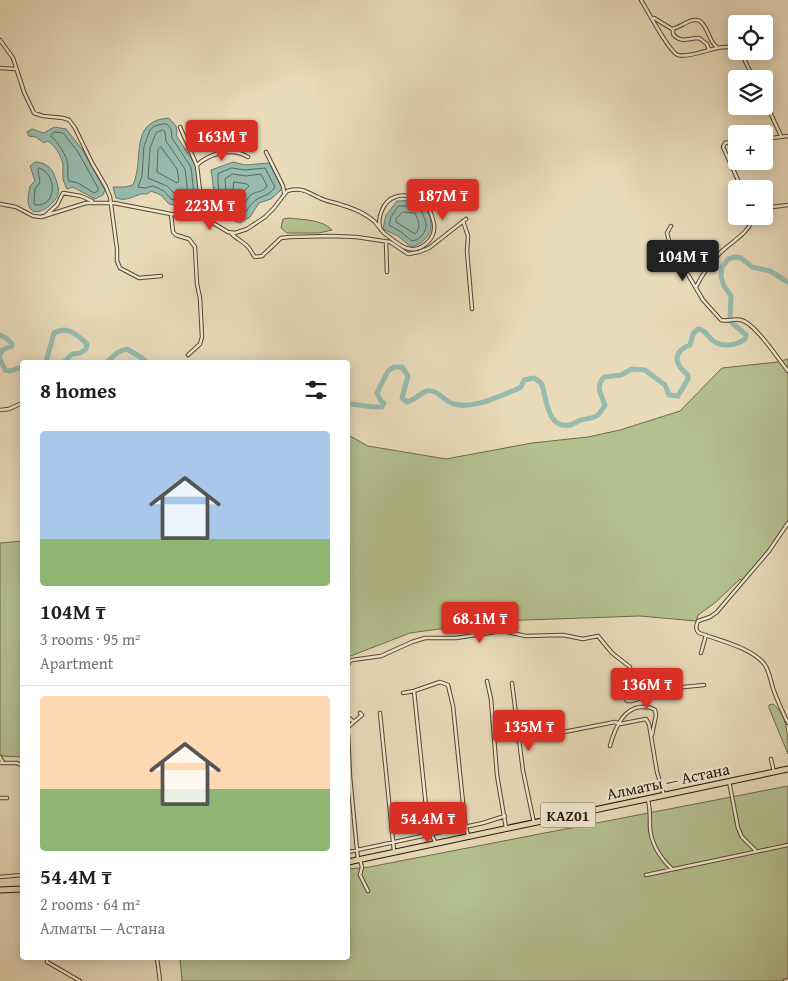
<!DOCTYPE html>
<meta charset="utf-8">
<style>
body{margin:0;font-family:"Gentium Book Plus",serif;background:#f6f6f6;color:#202124;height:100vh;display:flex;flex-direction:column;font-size:19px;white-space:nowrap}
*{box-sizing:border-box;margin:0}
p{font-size:16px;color:#757577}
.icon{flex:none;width:28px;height:28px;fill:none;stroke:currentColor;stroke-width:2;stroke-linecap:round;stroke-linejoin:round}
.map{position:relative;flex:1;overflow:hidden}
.details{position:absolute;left:20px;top:360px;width:330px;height:600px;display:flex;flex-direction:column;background:#fff;border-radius:5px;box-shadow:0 2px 12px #0003}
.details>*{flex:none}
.controls{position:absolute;left:728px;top:15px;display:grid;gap:10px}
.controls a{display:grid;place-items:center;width:45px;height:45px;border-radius:5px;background:#fff;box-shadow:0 2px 12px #0003;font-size:25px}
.price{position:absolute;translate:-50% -42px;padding:0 11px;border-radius:5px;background:#d93025;color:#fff;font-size:16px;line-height:32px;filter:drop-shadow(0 1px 2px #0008)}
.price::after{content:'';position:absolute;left:50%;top:30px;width:15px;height:11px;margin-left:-8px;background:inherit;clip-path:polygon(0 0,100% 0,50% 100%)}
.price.on{background:#222;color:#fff}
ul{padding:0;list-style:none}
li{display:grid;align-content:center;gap:10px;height:265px;padding:0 20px}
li+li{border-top:1px solid #e0e0e0}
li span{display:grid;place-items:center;height:155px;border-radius:5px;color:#555}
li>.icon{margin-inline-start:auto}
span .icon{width:90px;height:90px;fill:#fffc;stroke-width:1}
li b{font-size:21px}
h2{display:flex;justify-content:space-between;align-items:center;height:60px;padding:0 20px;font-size:21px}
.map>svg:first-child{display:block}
</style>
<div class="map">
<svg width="788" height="981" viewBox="0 0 788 981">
<rect width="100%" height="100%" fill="#e9dab9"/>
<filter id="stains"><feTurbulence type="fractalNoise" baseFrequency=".004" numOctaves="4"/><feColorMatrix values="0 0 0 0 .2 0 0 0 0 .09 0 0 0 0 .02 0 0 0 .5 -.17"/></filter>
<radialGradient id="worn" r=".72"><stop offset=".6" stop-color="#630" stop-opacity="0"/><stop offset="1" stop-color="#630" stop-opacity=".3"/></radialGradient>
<!-- green -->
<path fill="#b5c090" stroke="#6c6b4b" d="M289 218C303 220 322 219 332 230L319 233H287L281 228 283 219Z
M788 359V524L769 551 743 581 740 579 716 602 698 615 696 621 640 616 497 621 410 633 348 657V435L368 446 446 459 532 443 588 437 620 430 680 411 722 368 778 362Z
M22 541V757L1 756H0V543Z
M773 704C788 715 788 738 788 754L769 708V705Z
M788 786V981H182L180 958H348V869L369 867Z"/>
<!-- water -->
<path fill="#97bbaf" stroke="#69796b" d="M169 118 176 126 177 132 176 135 196 166 201 206 195 212 188 213 179 206 169 204 161 195 151 191 147 194C136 192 130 203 116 198L113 187H125L133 185C145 158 128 121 169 118Z
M54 127 66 129 82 149 102 185 105 190 103 195 95 199 73 187 67 189C61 177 63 176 63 165 62 157 54 143 47 141L44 143 36 137 29 136 27 132 32 129 44 133Z
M35 162C43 162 50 166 54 174 56 180 61 191 57 197 53 205 34 220 29 206 27 200 29 192 30 186L35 181 30 166Z
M233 162 245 165 269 163 282 188 280 191 271 199 259 203 250 217 240 223C212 215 215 193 211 170Z
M421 200C424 206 431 215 431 222 433 235 422 244 411 247L398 236 383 229 386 215 397 201Z"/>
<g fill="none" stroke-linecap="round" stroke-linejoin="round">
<!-- shore -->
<path stroke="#5e685a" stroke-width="1" d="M163 124H167L171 129 172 138 191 167 195 203 192 207 189 208 181 202 171 199 164 191 153 186 145 188 138 187 142 176 144 146 150 130 155 126Z
M163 130 165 132 166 141 185 169 188 194 186 196 175 194 167 186 148 178 150 148 156 133Z
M55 132 63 133 78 152 98 188V191L94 193 78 183 69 181C67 175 68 171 68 165 67 156 58 142 51 136Z
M161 147 177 169 179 181 177 183 157 172 158 150Z
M39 168C57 173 58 207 35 205L34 203 35 189 40 182 38 170Z
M232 168 245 170 265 168 275 187C268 197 264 194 256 200 248 205 248 213 239 217 219 211 218 191 218 174Z
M233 174 246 176 261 174 267 186C263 192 258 191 252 194 246 199 244 207 238 210 225 201 226 193 225 179Z
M234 182 247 184 249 186 237 198 233 194Z
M399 206H419C421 211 425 218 426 223 427 232 420 240 412 241L401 232 389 225 391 217Z
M403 212 415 213C418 220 422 227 415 234L396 222V219Z"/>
<!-- river -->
<path stroke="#97bbaf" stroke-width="5" d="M730 319 731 296 724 286 721 277 722 267 728 259 735 257 741 258 752 267 770 271 788 282
M0 335 6 338 12 344V346L2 350 0 355
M0 359 5 370 10 371 22 367
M46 362 54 333C68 325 77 335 87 344L86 349 80 353 72 354 64 362
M107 362 118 352 127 349 142 358 146 362
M348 404C360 404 370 408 382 407L384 403 381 401 377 393 388 371 394 367H402L408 376 402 398 407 402C415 400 420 393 427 391 438 389 444 402 454 404 474 409 497 397 515 390L521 387 524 380 534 378C537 380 541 382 542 385 547 400 547 429 570 425 574 424 577 421 581 420 595 417 597 419 605 405 601 394 595 387 604 377L621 375 632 369 645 370 665 385 669 395 678 396 688 379V375C674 364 672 352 690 345L693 334 698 329C705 330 706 334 711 339 720 348 736 346 745 339L746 335 731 322"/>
<defs>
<path id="street" d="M641 0C648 11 669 52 678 55 685 57 695 54 702 52 714 49 724 45 736 48
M654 18 672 29C682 27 690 17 700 21 709 28 708 41 717 47
M673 29V34C681 44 688 38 699 38L707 44 709 50
M0 40 13 58 24 92 34 113 43 116 63 118 69 120 75 128 92 163 106 187 110 197 117 249V261L120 268 139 278 161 276
M740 51 754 79
M0 68 16 69
M764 99 781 136
M180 127 197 166 203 216
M764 139 788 136
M736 141 725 143 723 147 742 189
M266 152 283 186 284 193
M197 165C210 153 233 147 248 157
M0 204 16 207 33 216 41 217 86 203H114L171 214 203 217 228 232 235 233 247 229 265 217 274 208 287 191C304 187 306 192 320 198 327 202 335 202 342 205 352 208 366 214 374 221 377 224 380 229 384 233 391 238 398 245 406 248 421 253 436 239 434 224 433 217 429 209 426 202L423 199C416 197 402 194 395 197 383 201 376 219 381 230
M764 208 788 205
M171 214 173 232 176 235 189 239 195 247 197 284 200 298 202 337 200 344 188 355
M45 216 57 205 63 193 81 196 92 201
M463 221 468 236 467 251 472 309
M671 226 667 233 670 244 703 300 721 320C728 322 734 318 741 320 755 323 778 359 788 371
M231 233C236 239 243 241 248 247 251 250 252 254 255 257L262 256 281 238 290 237 331 236 356 237 390 242 408 254 419 252 429 248 466 219
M386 242 387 272
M696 287C702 275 712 261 722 251 734 240 749 233 754 216
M0 410 9 409 22 403
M788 523 769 551 717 612 710 617 698 621C696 626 695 629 699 633 718 640 753 648 765 665 770 673 771 683 774 691 778 702 783 713 788 723
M701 653 706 635
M348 666 349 662 352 660 381 656 412 642 425 638H456L502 631 526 636 563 635 583 639 598 636 612 653 630 667 624 697 627 701H631L674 688 704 685
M487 681 491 699 497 775 506 828
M512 683 523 771 534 823
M403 693 414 691
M645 697 646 707
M380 713 394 851
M348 717 354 722
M348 727 362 715 360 713
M348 734 350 777 358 860
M518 741 615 722 620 724 646 719 649 724 657 772 664 795
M610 746C614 731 622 709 640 707 646 707 650 706 655 710L656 715 652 735
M0 757 3 763
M771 759 774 772
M0 763H16L22 765
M729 781 738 828 742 837 756 851
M0 798H7
M648 800C650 808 650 815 650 823 649 841 660 858 672 869
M431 833 436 844
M429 835 414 691 440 682 448 685 453 706 465 822 468 836
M348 852 483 823 505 816
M360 860 362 867 360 875 368 891
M646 875 788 845
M0 877 22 875
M47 958V962L80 981
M157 958 160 981
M785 981 788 980"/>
<path id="highway" d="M348 862 788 769
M0 890 22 889"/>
</defs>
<!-- street casing -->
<use href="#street" stroke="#554733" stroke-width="4.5"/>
<!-- highway casing -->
<use href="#highway" stroke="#241606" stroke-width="7"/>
<!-- street -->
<use href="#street" stroke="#f1e7d2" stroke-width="2.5"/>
<!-- highway -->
<use href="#highway" stroke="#e9dab9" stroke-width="5"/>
</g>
<g text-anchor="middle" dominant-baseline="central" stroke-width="4.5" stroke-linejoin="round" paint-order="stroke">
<!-- shield labels -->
<rect fill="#f1e7d2" stroke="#625543" stroke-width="1" x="540.5" y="802.5" width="55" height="25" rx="4"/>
<g font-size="15" font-weight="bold" fill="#241606">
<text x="568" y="815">KАZ01</text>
</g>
<!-- street labels -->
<g font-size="16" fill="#241606" stroke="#f1e7d2">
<text transform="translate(668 781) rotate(-12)">Алматы — Астана</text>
</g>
</g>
<rect width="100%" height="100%" filter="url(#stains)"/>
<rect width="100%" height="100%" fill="url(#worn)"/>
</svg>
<div class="controls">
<a><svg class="icon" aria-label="locate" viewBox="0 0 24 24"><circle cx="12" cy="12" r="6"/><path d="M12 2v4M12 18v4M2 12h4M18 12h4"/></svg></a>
<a><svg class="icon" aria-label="layers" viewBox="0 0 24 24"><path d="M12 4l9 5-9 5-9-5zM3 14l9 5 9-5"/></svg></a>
<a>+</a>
<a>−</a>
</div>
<b class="price" style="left:222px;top:162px">163M ₸</b>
<b class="price" style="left:443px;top:221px">187M ₸</b>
<b class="price" style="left:210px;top:231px">223M ₸</b>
<b class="price on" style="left:683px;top:282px">104M ₸</b>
<b class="price" style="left:480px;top:644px">68.1M ₸</b>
<b class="price" style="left:647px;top:710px">136M ₸</b>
<b class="price" style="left:529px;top:752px">135M ₸</b>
<b class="price" style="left:428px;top:844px">54.4M ₸</b>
<section class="details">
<h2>8 homes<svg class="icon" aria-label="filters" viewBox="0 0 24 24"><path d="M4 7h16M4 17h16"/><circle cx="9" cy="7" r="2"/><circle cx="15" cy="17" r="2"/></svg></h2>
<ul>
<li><span style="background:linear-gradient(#a9c7e8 70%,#8fb573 0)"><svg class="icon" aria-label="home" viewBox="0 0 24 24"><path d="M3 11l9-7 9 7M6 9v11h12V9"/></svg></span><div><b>104M ₸</b><p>3 rooms · 95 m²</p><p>Apartment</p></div></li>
<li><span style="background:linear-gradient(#ffd9b3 60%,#8fb573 0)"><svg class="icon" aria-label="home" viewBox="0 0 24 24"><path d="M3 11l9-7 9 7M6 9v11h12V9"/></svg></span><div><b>54.4M ₸</b><p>2 rooms · 64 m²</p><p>Алматы — Астана</p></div></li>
</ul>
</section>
</div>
